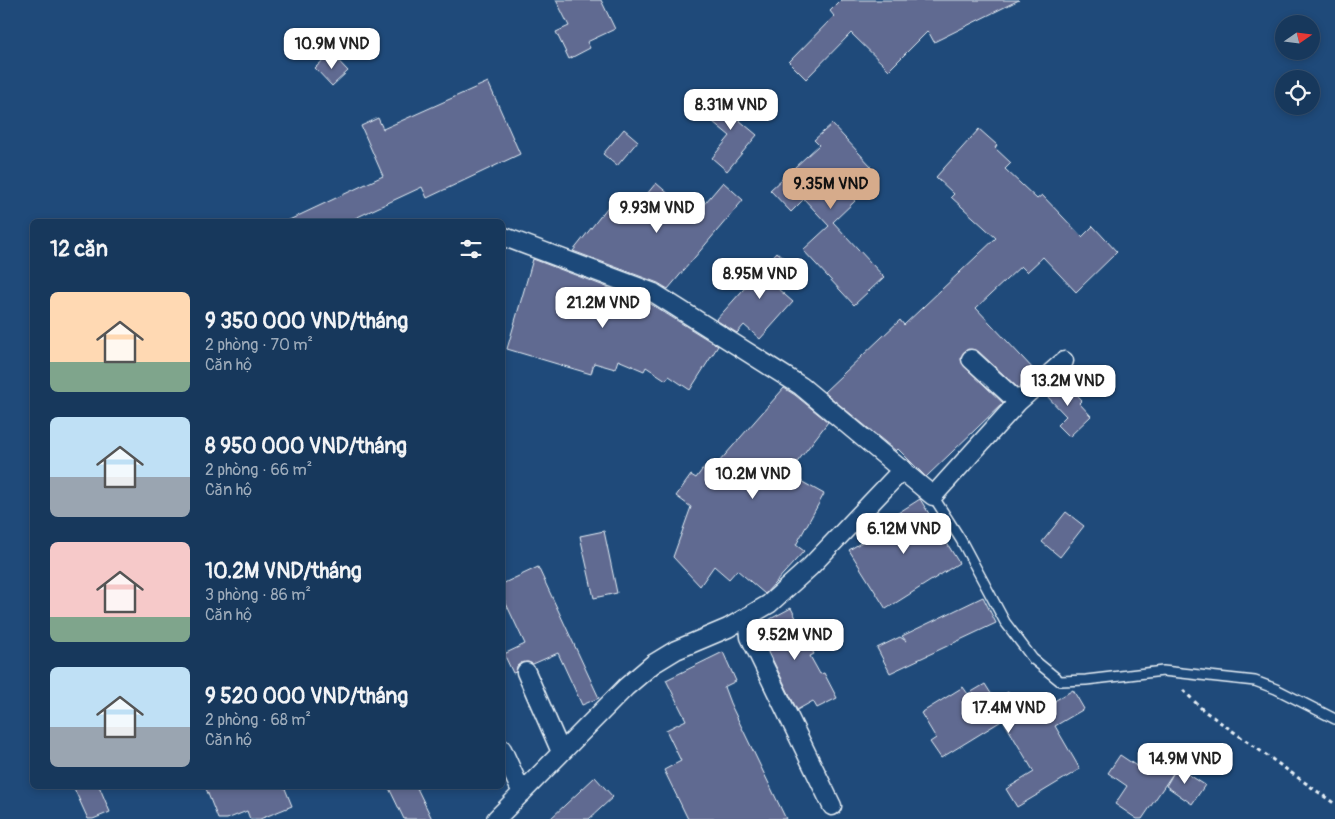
<!DOCTYPE html>
<html lang="vi">
<meta charset="utf-8">
<style>
body{margin:0;font-family:Pangolin,sans-serif;background:#244365;color:#f1f3f6;height:100vh;display:flex;flex-direction:column;font-size:19px;white-space:nowrap}
*{box-sizing:border-box;margin:0}
p{font-size:16px;color:#9eacbb}
.icon{flex:none;width:28px;height:28px;fill:none;stroke:currentColor;stroke-width:2;stroke-linecap:round;stroke-linejoin:round}
.map{position:relative;flex:1;overflow:hidden}
.panel{position:absolute;left:30px;top:219px;width:475px;height:570px;display:flex;flex-direction:column;background:#17385c;border-radius:8px;box-shadow:0 2px 8px #0003,0 0 0 1px #365272}
.panel>*{flex:none}
.needle{width:32px;rotate:76deg}
.buttons{position:absolute;left:1275px;top:15px;display:grid;gap:10px}
.buttons a{display:grid;place-items:center;width:45px;height:45px;border-radius:50%;background:#17385c;box-shadow:0 2px 8px #0003,0 0 0 1px #365272;font-size:25px}
.price{position:absolute;translate:-50% -42px;padding:0 11px;border-radius:10px;background:#fff;color:#222;font-size:16px;line-height:32px;filter:drop-shadow(0 1px 2px #0008)}
.price::after{content:'';position:absolute;left:50%;top:30px;width:15px;height:11px;margin-left:-8px;background:inherit;clip-path:polygon(0 0,100% 0,50% 100%)}
.price.active{background:#d6ab8b;color:#111}
ul{padding:0;list-style:none}
li{display:flex;align-items:center;gap:15px;height:125px;padding:0 20px}
li span{display:grid;place-items:center;flex:none;width:140px;height:100px;border-radius:8px;color:#555}
li>.icon{margin-inline-start:auto}
span .icon{width:60px;height:60px;fill:#fffc;stroke-width:1}
li b{font-size:21px}
h2{display:flex;justify-content:space-between;align-items:center;height:60px;padding:0 20px;font-size:21px}
.map>svg:first-child{display:block}
</style>
<div class="map">
<svg width="1335" height="819" viewBox="0 0 1335 819">
<rect width="100%" height="100%" fill="#1f4a7a"/>
<filter id="ink" filterUnits="userSpaceOnUse"><feTurbulence type="fractalNoise" baseFrequency=".02" numOctaves="2"/><feDisplacementMap in="SourceGraphic" scale="10" xChannelSelector="R" yChannelSelector="G"/><feConvolveMatrix kernelMatrix="1 2 1 2 8 2 1 2 1" color-interpolation-filters="sRGB"/></filter>
<g filter="url(#ink)">
<!-- building -->
<path fill="#616a91" stroke="#e8f1f8" d="M556 0H601L615 29 587 42 590 48 569 59 556 32 569 26Z
M841 0H1019L934 42 928 31 889 70 851 33 806 79 789 62 834 16 830 11Z
M331 53 348 71 332 86 315 68Z
M488 82 520 154 427 198 422 187 349 221H287L383 176 361 126 378 118 383 129Z
M730 90 744 102 733 115 757 135 727 171 712 158 730 136 707 117Z
M832 124 871 166 845 190 855 201 833 222 884 277 854 305 803 250 829 226 804 199 791 212 770 190 819 145 814 140Z
M624 129 638 141 617 166 603 154Z
M979 129 997 145 995 148 1011 163 1005 169 1037 199 1042 195 1082 237 1093 226 1117 252 1076 292 1043 257 1027 272 1021 266 976 308 1036 372 1018 388 978 351 968 349 964 352 961 357 964 366 1003 403 926 477 898 449 896 451 824 392 900 320 904 325 996 238 951 197 954 194 936 177Z
M723 182 743 200 668 289 658 283 573 251 611 203 628 217 656 183 694 216Z
M777 252 795 268 777 288 793 302 760 339 744 325 737 333 716 320Z
M533 259 649 303 718 346 690 390 669 376 666 380 646 367 644 371 618 360 615 369 594 363 591 374 507 349Z
M1061 378 1082 400 1079 403 1091 416 1069 437 1057 425 1066 416 1044 393Z
M784 388 795 395 828 422 788 474 824 494 796 545 804 551 765 594 737 570 729 579 714 566 700 586 673 557 691 507 676 496 691 475 696 478 705 466 711 471Z
M920 499 959 563 886 609 849 550 882 530 879 525Z
M1066 512 1084 526 1060 557 1042 542Z
M604 531 617 593 594 598 580 536Z
M538 567 599 698 582 705 558 653 533 664 528 662 521 663 517 666 516 672 513 673 504 654 525 644 502 595V584Z
M983 597 996 623 890 673 877 648 900 637 906 641 902 636Z
M791 608 814 654 810 656 820 674 824 673 837 698 817 708 813 701 797 710 760 634 759 625Z
M723 652 736 681 724 687 730 703 786 819H688L664 770 681 761 666 730 686 720 666 680Z
M985 684 995 700 1008 692 1024 719 1073 690 1084 709 1055 726 1080 769 1017 807 1006 789 1034 772 1003 720 941 758 930 742 936 738 921 713 963 687 968 694Z
M1148 754 1174 772 1142 819H1137L1115 804 1127 786 1108 773 1120 755 1138 767Z
M1177 767 1205 785 1192 804 1166 786Z
M595 777 613 797 589 819H550Z
M73 786H99L110 812 93 819H88Z
M205 786H284L292 806 260 819H250L247 811 227 819H218Z
M388 786H416L432 819H404Z"/>
<g fill="none" stroke-linecap="round" stroke-linejoin="round">
<defs>
<path id="service" d="M933 496 961 540 1005 622 1033 659 1060 681 1086 680 1163 671 1255 681 1276 689 1335 719"/>
<path id="minor" d="M502 236 654 293 801 386 933 496 1018 402 1064 361
M971 359 1018 402
M748 616 750 637 832 806
M526 672 561 752
M502 749 522 793
M496 819 626 687 653 664 676 650 728 628 769 604 810 567 903 469"/>
</defs>
<!-- service casing -->
<use href="#service" stroke="#e8f1f8" stroke-width="12"/>
<!-- minor casing -->
<use href="#minor" stroke="#e8f1f8" stroke-width="21"/>
<!-- path -->
<path stroke="#e8f1f8" stroke-width="3" stroke-dasharray="4 4" stroke-linecap="butt" d="M1183 690 1203 710 1335 804"/>
<!-- service -->
<use href="#service" stroke="#1f4a7a" stroke-width="9"/>
<!-- minor -->
<use href="#minor" stroke="#1f4a7a" stroke-width="18"/>
</g>
</g>
</svg>
<div class="buttons">
<a><svg class="needle" viewBox="-14 -14 28 28"><path d="M0-13l5 13h-10z" fill="#e53935"/><path d="M0 13l5-13h-10z" fill="#9eacbb"/></svg></a>
<a><svg class="icon" aria-label="locate" viewBox="0 0 24 24"><circle cx="12" cy="12" r="6"/><path d="M12 2v4M12 18v4M2 12h4M18 12h4"/></svg></a>
</div>
<b class="price" style="left:332px;top:70px">10.9M VND</b>
<b class="price" style="left:731px;top:131px">8.31M VND</b>
<b class="price active" style="left:831px;top:210px">9.35M VND</b>
<b class="price" style="left:657px;top:234px">9.93M VND</b>
<b class="price" style="left:760px;top:300px">8.95M VND</b>
<b class="price" style="left:603px;top:329px">21.2M VND</b>
<b class="price" style="left:1068px;top:407px">13.2M VND</b>
<b class="price" style="left:753px;top:500px">10.2M VND</b>
<b class="price" style="left:904px;top:555px">6.12M VND</b>
<b class="price" style="left:795px;top:661px">9.52M VND</b>
<b class="price" style="left:1009px;top:734px">17.4M VND</b>
<b class="price" style="left:1185px;top:785px">14.9M VND</b>
<section class="panel">
<h2>12 căn<svg class="icon" aria-label="filters" viewBox="0 0 24 24"><path d="M4 7h16M4 17h16"/><circle cx="9" cy="7" r="2"/><circle cx="15" cy="17" r="2"/></svg></h2>
<ul>
<li><span style="background:linear-gradient(#ffd9b3 70%,#7fa58c 0)"><svg class="icon" aria-label="home" viewBox="0 0 24 24"><path d="M3 11l9-7 9 7M6 9v11h12V9"/></svg></span><div><b>9 350 000 VND/tháng</b><p>2 phòng · 70 m²</p><p>Căn hộ</p></div></li>
<li><span style="background:linear-gradient(#bfe0f5 60%,#9aa5b1 0)"><svg class="icon" aria-label="home" viewBox="0 0 24 24"><path d="M3 11l9-7 9 7M6 9v11h12V9"/></svg></span><div><b>8 950 000 VND/tháng</b><p>2 phòng · 66 m²</p><p>Căn hộ</p></div></li>
<li><span style="background:linear-gradient(#f6c9c9 75%,#7fa58c 0)"><svg class="icon" aria-label="home" viewBox="0 0 24 24"><path d="M3 11l9-7 9 7M6 9v11h12V9"/></svg></span><div><b>10.2M VND/tháng</b><p>3 phòng · 86 m²</p><p>Căn hộ</p></div></li>
<li><span style="background:linear-gradient(#bfe0f5 60%,#9aa5b1 0)"><svg class="icon" aria-label="home" viewBox="0 0 24 24"><path d="M3 11l9-7 9 7M6 9v11h12V9"/></svg></span><div><b>9 520 000 VND/tháng</b><p>2 phòng · 68 m²</p><p>Căn hộ</p></div></li>
</ul>
</section>
</div>
